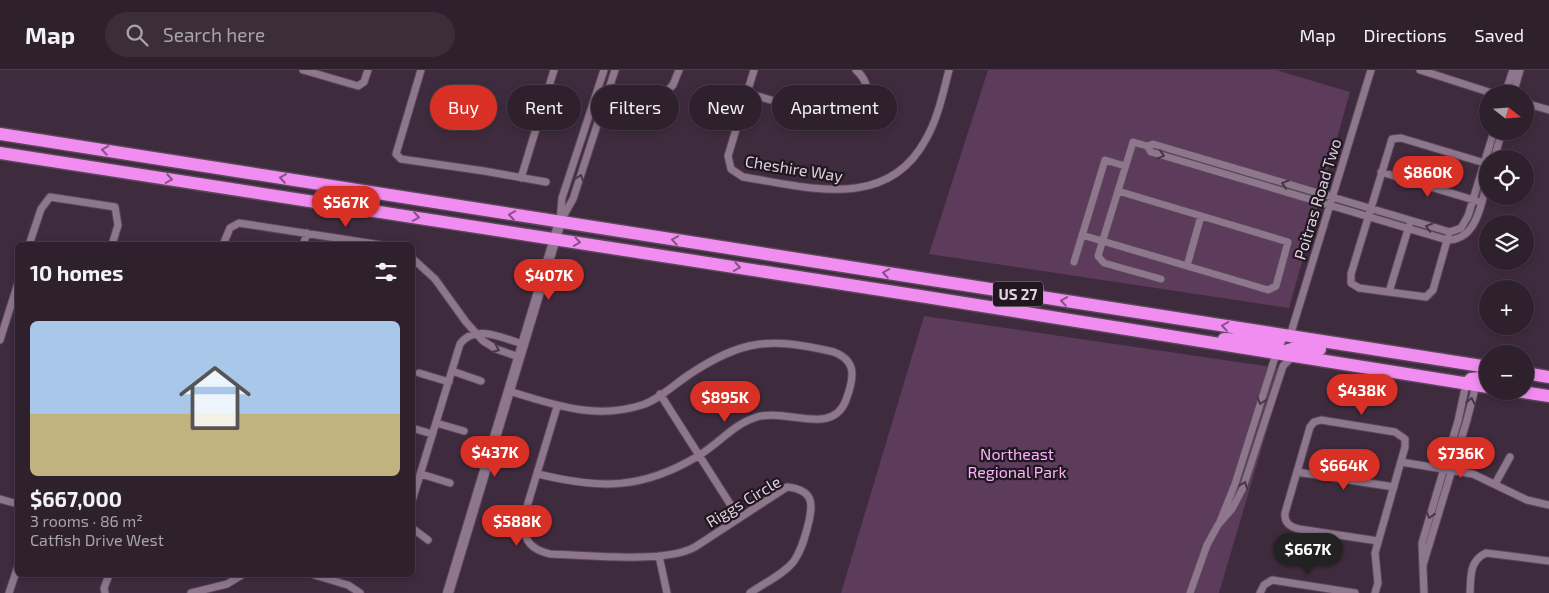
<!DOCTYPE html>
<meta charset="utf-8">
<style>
body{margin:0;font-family:"Exo 2",sans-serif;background:#3b2d3a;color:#f1f3f6;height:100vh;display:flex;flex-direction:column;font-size:19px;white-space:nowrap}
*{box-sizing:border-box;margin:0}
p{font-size:16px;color:#a7a3aa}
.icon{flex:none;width:28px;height:28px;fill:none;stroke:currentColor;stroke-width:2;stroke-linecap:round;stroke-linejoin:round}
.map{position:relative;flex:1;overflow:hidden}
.drawer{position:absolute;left:15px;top:172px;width:400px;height:335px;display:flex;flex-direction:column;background:#2f202e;border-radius:8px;box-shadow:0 2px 8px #0003,0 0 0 1px #4a3e4a}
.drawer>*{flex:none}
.banner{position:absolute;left:430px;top:15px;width:475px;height:45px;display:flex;gap:10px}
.needle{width:32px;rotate:107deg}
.tools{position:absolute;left:1479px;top:15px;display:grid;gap:10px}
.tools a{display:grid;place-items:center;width:55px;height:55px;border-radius:50%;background:#2f202e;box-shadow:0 2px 8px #0003,0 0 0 1px #4a3e4a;font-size:25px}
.price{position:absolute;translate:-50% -42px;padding:0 11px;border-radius:18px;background:#d93025;color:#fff;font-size:16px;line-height:32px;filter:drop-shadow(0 1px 2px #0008)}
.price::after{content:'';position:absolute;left:50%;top:30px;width:15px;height:11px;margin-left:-8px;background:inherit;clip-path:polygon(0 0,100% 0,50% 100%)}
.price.selected{background:#222;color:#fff}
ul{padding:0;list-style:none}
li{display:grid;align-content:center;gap:10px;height:265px;padding:0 15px}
li span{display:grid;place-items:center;height:155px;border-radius:8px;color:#555}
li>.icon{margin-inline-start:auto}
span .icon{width:90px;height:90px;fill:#fffc;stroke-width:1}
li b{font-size:21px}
h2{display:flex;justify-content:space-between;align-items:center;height:60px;padding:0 15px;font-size:21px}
.pill{padding:0 18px;border-radius:22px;background:#2f202e;box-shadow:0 2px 8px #0003,0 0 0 1px #4a3e4a;font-size:18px;line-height:45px}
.pill.selected{background:#d93025;color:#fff}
header{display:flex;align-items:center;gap:30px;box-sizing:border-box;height:70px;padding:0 25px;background:#2f202e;border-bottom:1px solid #4a3e4a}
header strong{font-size:24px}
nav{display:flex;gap:28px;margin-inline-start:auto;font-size:18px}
.search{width:350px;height:45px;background:#3b2d3a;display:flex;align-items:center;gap:12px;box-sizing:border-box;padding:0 18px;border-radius:28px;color:#a7a3aa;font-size:19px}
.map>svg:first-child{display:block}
</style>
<header>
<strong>Map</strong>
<div class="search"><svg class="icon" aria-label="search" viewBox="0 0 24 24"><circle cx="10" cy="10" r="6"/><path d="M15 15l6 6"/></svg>Search here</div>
<nav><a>Map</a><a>Directions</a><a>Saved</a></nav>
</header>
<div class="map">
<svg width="1549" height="523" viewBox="0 0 1549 523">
<rect width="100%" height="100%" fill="#3f2b3e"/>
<!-- green -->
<path fill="#5c3b5b" d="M988 0H1276L1350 22 1289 238 929 184Z
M924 246 1285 299 1219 523H841Z"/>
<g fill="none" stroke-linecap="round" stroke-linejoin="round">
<defs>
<path id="street" d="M303 0 358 16 364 12 368 0
M421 0 396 84 401 89 484 101 546 112
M754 0 728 86 731 99 743 107C808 117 887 142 926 69 938 48 943 23 949 0
M1420 0 1495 24
M665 23 673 15 679 0
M747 23 832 48C862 52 880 21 856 0
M1505 24 1513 0
M1513 24 1520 0
M1525 33 1549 40
M1147 76 1133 72 1098 186 1104 193 1161 209
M1494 89 1502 61
M1381 102 1477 131
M521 108 554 0
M1488 110C1481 132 1478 170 1447 170L1151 82 1147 76 1153 74 1450 162 1461 158 1468 146 1494 61
M560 152 573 129 615 0
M560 152 562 128 604 0
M1082 165 1248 214 1268 220 1276 216 1288 172 1118 121
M1448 167 1433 220 1426 227 1359 218 1351 213V204L1392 69 1401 68 1488 94
M29 175 41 139 50 127 115 137 118 155 112 175
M223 175 230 158 239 153 381 175
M303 175 307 163
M412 188 435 209 466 252 483 271 496 279 519 287
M1074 192 1105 90 1125 96
M1187 196 1201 146
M1389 222 1409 156
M1290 266 1371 0
M0 270 18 213
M452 301 481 311
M419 303 449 312
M509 321C554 335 595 350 642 335 658 330 674 315 687 306 742 269 770 267 834 282 844 286 852 293 852 304 852 313 849 322 846 330 832 368 784 336 754 348 733 355 717 375 698 386 642 420 599 419 538 404
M660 324 739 448
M557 337 522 453C526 472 530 479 550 484 587 485 664 494 695 477L787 417C816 420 813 436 807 459 804 470 801 481 794 491 783 505 764 513 750 523
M436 353 464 361
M412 358 432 364
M1401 392 1473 404 1527 430 1549 435
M1297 402 1394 417
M421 404 450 413
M1495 414 1510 387
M0 429 18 434
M412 431 460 274C475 253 504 269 523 274
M1219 454 1235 414 1276 284
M412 458 428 470
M659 486 667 523
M1423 495 1467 350 1476 315
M314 505 348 515 360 523
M9 523 18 496
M105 523 104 518 109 505
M191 523 227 514 242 505
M1190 523 1207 475 1218 455 1232 439 1243 418 1283 296 1292 287
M1260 523 1264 515 1272 510 1355 523
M1375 523 1378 513 1375 483 1405 377V369L1395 362 1321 350 1314 352 1310 357 1285 443C1284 453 1290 457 1299 459L1378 471
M1424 523 1422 473 1458 351 1466 314
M1470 523C1471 506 1469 491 1486 483L1549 491"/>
<path id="secondary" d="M448 523 560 152"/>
<path id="highway" d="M0 64 1488 297
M0 83 920 226 1488 317
M1224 269 1279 271
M1279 283 1295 278 1320 279
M1525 303 1549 307
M1466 314 1471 309 1488 307
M1516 321 1549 326"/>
</defs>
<!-- street casing -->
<use href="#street" stroke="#594859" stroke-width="9"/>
<!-- secondary casing -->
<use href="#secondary" stroke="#594859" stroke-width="12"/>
<!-- highway casing -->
<use href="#highway" stroke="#594859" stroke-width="15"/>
<!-- street -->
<use href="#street" stroke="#8e778d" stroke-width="7"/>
<!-- secondary -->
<use href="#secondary" stroke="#8e778d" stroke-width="10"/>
<!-- highway -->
<use href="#highway" stroke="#f18df0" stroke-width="12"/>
</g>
<!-- one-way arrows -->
<defs><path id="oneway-chevron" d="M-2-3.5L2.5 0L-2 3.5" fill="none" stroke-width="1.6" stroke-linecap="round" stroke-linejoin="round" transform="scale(1.25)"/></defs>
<g stroke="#885288">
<use href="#oneway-chevron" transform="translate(105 80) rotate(-171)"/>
<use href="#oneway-chevron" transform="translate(283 108) rotate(-171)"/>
<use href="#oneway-chevron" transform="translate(169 109) rotate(9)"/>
<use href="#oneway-chevron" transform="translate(512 145) rotate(-171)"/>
<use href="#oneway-chevron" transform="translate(416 147) rotate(9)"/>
<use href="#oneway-chevron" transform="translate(675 170) rotate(-171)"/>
<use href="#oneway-chevron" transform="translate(577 172) rotate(9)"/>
<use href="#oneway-chevron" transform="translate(737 197) rotate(9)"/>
<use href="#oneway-chevron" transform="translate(886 203) rotate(-171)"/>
<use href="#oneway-chevron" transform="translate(1064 231) rotate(-171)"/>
<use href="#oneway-chevron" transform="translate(1225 256) rotate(-171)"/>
</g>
<g stroke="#463946">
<use href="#oneway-chevron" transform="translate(1161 85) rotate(17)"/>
<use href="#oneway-chevron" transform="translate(580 108) rotate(-72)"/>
<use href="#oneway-chevron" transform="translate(1285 114) rotate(-163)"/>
<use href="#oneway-chevron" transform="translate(1429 157) rotate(-163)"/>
<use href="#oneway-chevron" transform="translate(496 279) rotate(23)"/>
<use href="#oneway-chevron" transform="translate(1261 331) rotate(108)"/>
<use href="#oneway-chevron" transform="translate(1471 331) rotate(-78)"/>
<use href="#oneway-chevron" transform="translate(1244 415) rotate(-68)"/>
<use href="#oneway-chevron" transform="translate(1430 445) rotate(107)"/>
</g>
<g text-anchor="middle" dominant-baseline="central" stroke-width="4.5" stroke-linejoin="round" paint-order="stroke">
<!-- shield labels -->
<rect fill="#201720" stroke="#a69aa5" stroke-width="1" x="993" y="211.5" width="50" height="25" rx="4"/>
<g font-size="15" font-weight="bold" fill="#dfd2de">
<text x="1018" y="224">US 27</text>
</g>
<!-- street labels -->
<g font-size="16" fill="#dfd2de" stroke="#201720">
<text transform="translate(794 98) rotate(9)">Cheshire Way</text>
<text transform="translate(1317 129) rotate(-73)">Poitras Road Two</text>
<text transform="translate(743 431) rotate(-31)">Riggs Circle</text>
</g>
<!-- park labels -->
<g font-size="16" fill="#fcb2fa" stroke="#201720">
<text x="1017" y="383">Northeast<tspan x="1017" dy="18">Regional Park</tspan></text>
</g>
</g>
</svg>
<div class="tools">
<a><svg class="needle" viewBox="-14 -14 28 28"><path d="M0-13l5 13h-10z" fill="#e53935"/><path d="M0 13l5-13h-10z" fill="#a7a3aa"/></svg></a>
<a><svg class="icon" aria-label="locate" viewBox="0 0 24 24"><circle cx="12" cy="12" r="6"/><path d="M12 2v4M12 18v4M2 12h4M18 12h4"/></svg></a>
<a><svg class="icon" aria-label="layers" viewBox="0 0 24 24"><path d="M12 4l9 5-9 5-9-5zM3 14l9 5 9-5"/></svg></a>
<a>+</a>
<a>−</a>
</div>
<b class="price" style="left:1428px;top:128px">$860K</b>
<b class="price" style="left:346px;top:158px">$567K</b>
<b class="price" style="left:549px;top:231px">$407K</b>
<b class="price" style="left:1362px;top:346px">$438K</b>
<b class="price" style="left:725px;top:353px">$895K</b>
<b class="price" style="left:495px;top:408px">$437K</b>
<b class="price" style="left:1461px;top:409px">$736K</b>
<b class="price" style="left:1344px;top:421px">$664K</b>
<b class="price" style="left:517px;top:477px">$588K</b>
<b class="price selected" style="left:1308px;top:505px">$667K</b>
<div class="banner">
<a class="pill selected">Buy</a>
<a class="pill">Rent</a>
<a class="pill">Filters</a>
<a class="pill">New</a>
<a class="pill">Apartment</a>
</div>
<section class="drawer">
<h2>10 homes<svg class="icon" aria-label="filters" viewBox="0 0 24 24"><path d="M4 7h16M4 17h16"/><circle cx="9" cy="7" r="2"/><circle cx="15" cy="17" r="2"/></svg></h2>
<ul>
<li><span style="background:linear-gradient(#a9c7e8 60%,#c2b280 0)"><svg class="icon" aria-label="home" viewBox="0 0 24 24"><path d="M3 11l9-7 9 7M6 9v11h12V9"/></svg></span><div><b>$667,000</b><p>3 rooms · 86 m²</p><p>Catfish Drive West</p></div></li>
</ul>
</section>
</div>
